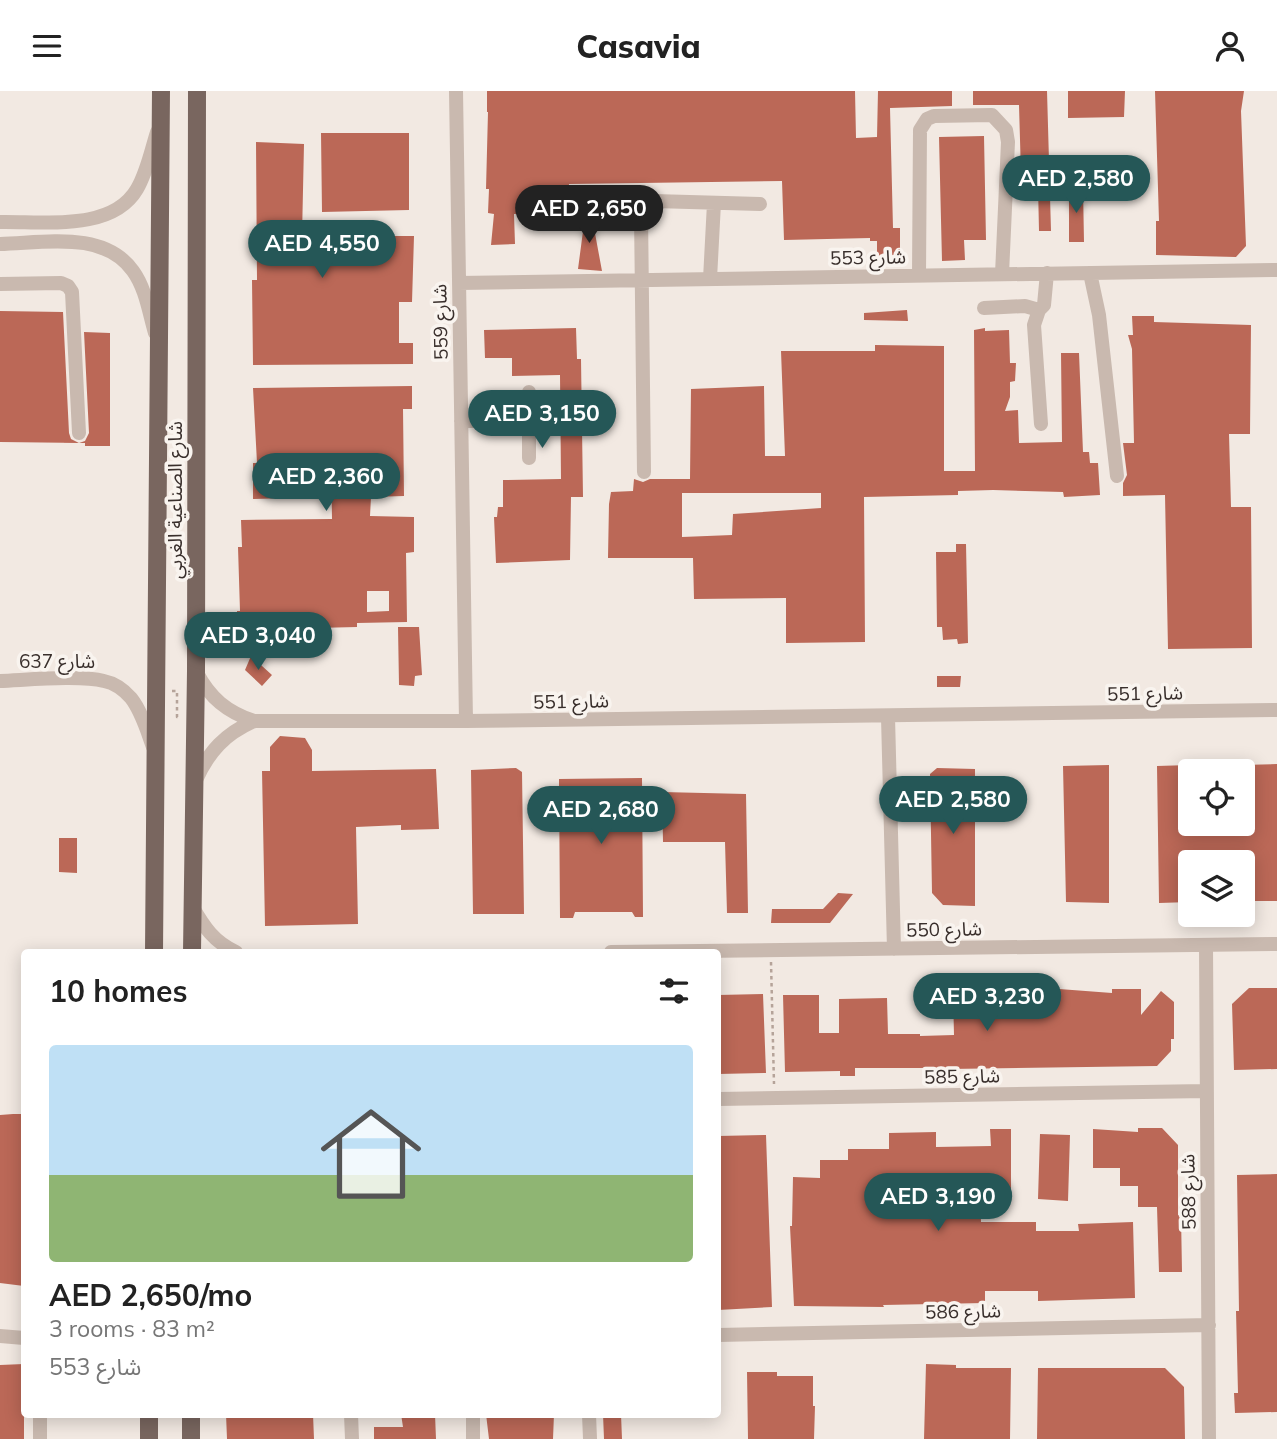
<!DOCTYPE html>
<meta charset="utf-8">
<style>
body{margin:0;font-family:Mulish,"Noto Sans Arabic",sans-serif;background:#f2f2f2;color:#222;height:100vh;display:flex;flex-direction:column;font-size:26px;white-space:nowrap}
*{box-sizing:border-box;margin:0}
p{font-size:23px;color:#767676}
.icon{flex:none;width:38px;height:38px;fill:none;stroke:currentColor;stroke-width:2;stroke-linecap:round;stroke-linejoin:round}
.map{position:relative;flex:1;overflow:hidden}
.details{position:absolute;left:21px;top:858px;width:700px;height:469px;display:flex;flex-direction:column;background:#fff;border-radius:7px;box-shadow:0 4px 18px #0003}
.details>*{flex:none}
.buttons{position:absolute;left:1178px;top:668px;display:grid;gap:14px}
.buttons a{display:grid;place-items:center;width:77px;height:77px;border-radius:7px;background:#fff;box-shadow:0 4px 18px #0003;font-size:35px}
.price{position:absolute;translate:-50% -60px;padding:0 16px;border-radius:24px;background:#255757;color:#fff;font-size:23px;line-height:46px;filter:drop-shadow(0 2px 4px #0008)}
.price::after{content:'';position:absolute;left:50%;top:42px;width:21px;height:16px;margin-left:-10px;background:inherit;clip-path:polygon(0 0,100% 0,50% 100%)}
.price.selected{background:#222;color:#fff}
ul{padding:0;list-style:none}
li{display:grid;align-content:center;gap:14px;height:371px;padding:0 28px}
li+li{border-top:2px solid #e0e0e0}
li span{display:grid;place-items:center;height:217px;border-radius:7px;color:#555}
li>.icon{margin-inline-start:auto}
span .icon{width:126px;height:126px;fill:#fffc;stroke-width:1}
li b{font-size:30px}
h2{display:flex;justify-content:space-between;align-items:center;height:84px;padding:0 28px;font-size:30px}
header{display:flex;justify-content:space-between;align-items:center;height:91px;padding:0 28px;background:#fff;font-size:32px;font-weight:800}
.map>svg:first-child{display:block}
</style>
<header><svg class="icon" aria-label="menu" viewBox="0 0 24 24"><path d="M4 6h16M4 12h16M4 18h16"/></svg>Casavia<svg class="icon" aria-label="person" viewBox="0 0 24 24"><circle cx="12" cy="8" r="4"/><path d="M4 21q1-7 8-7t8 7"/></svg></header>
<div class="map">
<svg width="1277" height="1348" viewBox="0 0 1277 1348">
<rect width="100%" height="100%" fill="#f2e9e2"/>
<!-- building -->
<path fill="#bb6857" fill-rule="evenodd" d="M487 0H855L856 47 877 46 878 0H952V15L890 17 893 137H900V170L877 171V150H870V147L784 149 782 90 569 93 567 125 514 123 515 153 491 154 494 123 488 122 489 98H486L488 21H487Z
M973 0H1047L1051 140H1039L1038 95 1016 96V83H1021L1019 14H973Z
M1068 0H1125L1124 26 1068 27Z
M1155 0H1244L1241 20 1246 155 1236 166 1156 164V130H1159Z
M321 42H409V119L322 121Z
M984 45 986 149H964L965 169 942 170 939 46Z
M256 51 304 53 302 145H414L412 211H399V252H413V273L253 274 252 189H257Z
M1069 97H1083L1084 151H1069Z
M587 110H589L602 180 578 178Z
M907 219 908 230 864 229V222Z
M0 220 63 221 69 342 71 348 79 352 85 350 89 342 84 241 110 242V355H85V352L0 351Z
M1132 225H1154V231L1251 234 1250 343H1229L1231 416H1251L1252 557 1168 558 1165 404 1123 405V392L1127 384 1123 352H1134L1132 258 1128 244H1133Z
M576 237 577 268H581L583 406H571L570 469 496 472 494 426H497L498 416H503V389L561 388 560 284 512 285V267H485L484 239Z
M985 237V240L1009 239 1010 272H1016L1015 290 1010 291V306L1005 320 1018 319 1019 352 1062 351 1061 262H1079L1083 361H1089L1090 372H1098L1100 404 1064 406 1063 401 993 399 958 400V404L864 406 865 551 786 552V507L694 508 693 467H608L609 413 611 401 633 400 634 388 643 391 650 388H690L691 298 764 295 765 365H785L781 260H875V254L944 255V380H975L974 239ZM682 402H821V417L733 423 732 444 682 446Z
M412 295V318H403L404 405 371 406 370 425 414 426V461L406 462 407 531 357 532V536L274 538 273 556 242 555V538H237V520H240L238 456H242L241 429 332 428 331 370H310L311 398 290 400 289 407 253 408V372H257L253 297ZM367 500H389V520L367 521Z
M956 453H966L968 552 958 553 957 548 943 549 942 536H937L936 461H956Z
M398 536H419L422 584 415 585 414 595 399 594Z
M251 565 272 584 262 595 245 579Z
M937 585H961L960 596H937Z
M280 645 305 647 312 659V680L436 678 439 738 401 739V734L356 736 358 833 265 835 262 680H270V656Z
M1277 673V810H1242V772H1190V811L1159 812 1157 675 1190 674V733H1242V674Z
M1109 674V812L1066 811 1063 675Z
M516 677 522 681 524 823H473L471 679Z
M937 677 975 678V815L943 814 932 802 930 683Z
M642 687 643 826H635L632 821H575L573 827H560L559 688Z
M662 701 746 703 748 822H727L725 751H663Z
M59 747H77V782L59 781Z
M838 802 853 803 830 832H771L772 818H823Z
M1249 897H1277V978L1234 979 1232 913Z
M1059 898 1112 902V898H1141V924L1161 900 1174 911V948H1171V960L1157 975 948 978V982H926V977H855V985H840V980L785 981 783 904H819V942H839V908L887 907 888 943H920V945L954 944 953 901Z
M763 903 766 982 718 983V904Z
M13 1023H24V1195L0 1192V1024Z
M1138 1037H1162L1178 1054V1124H1181L1182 1181H1159L1157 1116H1138V1095H1120V1077H1093V1038L1138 1041Z
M990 1038H1011V1101H980L981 1131H1036V1140H1079L1078 1133 1133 1131 1135 1207 1038 1210V1200H985V1212L883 1214 884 1216 794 1215 790 1135H792L793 1086 820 1087V1069H848V1058H889V1042L936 1041V1056L991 1055Z
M1040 1043 1070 1044 1068 1110 1038 1108Z
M766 1044 772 1216 718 1219V1136H721L718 1045Z
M1277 1083V1321L1235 1322 1234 1302H1238L1236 1220H1239L1237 1084Z
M24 1273V1348H0V1274Z
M926 1273 956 1274V1277H1011L1010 1348H924Z
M1038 1277H1165L1184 1296 1185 1348H1037Z
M747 1281H777V1285H813V1315H815L814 1348H748Z
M226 1323H313L314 1348H227Z
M401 1323H435L436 1348H374V1336H403Z
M486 1323H554L553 1348H489Z
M603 1323H621L622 1348H604Z"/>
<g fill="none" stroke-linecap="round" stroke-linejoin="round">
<!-- path -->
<path stroke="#b5a399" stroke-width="2.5" stroke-dasharray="3.5 3.5" stroke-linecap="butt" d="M172 600H177V626H181
M771 871 774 993"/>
<!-- minor -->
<path stroke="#c9b9af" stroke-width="14" d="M456 0 466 630
M0 131C43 130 112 141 137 98 147 81 151 60 157 41
M0 153C44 152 104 139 133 180 146 198 149 222 155 242
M1090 182 1099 224 1117 385
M919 184 920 39 927 28 934 25 992 24 1006 39 1008 51 1002 183
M710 188 714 112
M459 192 1277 179
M0 193 61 192 68 195 72 201 79 342
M984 217 1025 215 1039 219
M461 330H529
M1041 333 1034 234 1039 219 1044 214 1047 182
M529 367V301
M644 381 641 122 643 114 647 110H654L760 113
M197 582C210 607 227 621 254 630H466L1277 619
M0 590C27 589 80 584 104 590 114 592 124 599 131 607 142 621 147 640 153 656
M888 626 894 858
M196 689C209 660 225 643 254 630
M192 815C204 836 214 851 236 861
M1206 854 1209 1348
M611 861 1277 853
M718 1008 1206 1000
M718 1244 1209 1234
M0 1245 24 1247
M351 1323 352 1348
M473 1323V1348
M589 1323 590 1348
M40 1348V1323"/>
<!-- major -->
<path stroke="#79665f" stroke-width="18" d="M154 861 161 0
M192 861 196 580 197 0
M149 1348V1323
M191 1348V1323"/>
</g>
<g text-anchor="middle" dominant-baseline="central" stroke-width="7" stroke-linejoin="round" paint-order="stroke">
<!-- street labels -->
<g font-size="19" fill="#392f2c" stroke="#f9f4ef">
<text transform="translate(868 166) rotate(-1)">شارع 553</text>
<text transform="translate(440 231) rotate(-91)">شارع 559</text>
<text transform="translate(175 409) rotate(-90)">شارع الصناعية الغربي</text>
<text x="57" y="570">شارع 637</text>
<text transform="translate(1145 602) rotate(-1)">شارع 551</text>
<text transform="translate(571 610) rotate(-1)">شارع 551</text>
<text transform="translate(944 838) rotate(-1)">شارع 550</text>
<text transform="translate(962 985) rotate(-1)">شارع 585</text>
<text transform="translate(1188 1101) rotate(-91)">شارع 588</text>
<text transform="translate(963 1220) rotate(-1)">شارع 586</text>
</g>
</g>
</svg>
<div class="buttons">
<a><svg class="icon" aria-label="locate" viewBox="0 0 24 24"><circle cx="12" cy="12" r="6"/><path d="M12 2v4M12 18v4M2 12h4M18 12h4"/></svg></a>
<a><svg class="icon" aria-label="layers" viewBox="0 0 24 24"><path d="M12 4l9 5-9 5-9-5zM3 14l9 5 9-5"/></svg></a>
</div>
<b class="price" style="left:1076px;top:124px">AED 2,580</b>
<b class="price selected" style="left:589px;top:154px">AED 2,650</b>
<b class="price" style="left:322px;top:189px">AED 4,550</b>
<b class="price" style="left:542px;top:359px">AED 3,150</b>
<b class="price" style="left:326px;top:422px">AED 2,360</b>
<b class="price" style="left:258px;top:581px">AED 3,040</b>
<b class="price" style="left:953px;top:745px">AED 2,580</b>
<b class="price" style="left:601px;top:755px">AED 2,680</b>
<b class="price" style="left:987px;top:942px">AED 3,230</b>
<b class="price" style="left:938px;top:1142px">AED 3,190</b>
<section class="details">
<h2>10 homes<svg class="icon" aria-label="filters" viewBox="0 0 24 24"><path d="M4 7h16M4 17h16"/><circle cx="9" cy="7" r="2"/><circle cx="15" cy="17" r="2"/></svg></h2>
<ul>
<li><span style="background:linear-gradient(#bfe0f5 60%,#8fb573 0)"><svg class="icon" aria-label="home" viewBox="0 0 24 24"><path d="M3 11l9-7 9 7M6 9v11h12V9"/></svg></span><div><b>AED 2,650/mo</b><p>3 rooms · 83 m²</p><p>شارع 553</p></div></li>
</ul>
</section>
</div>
